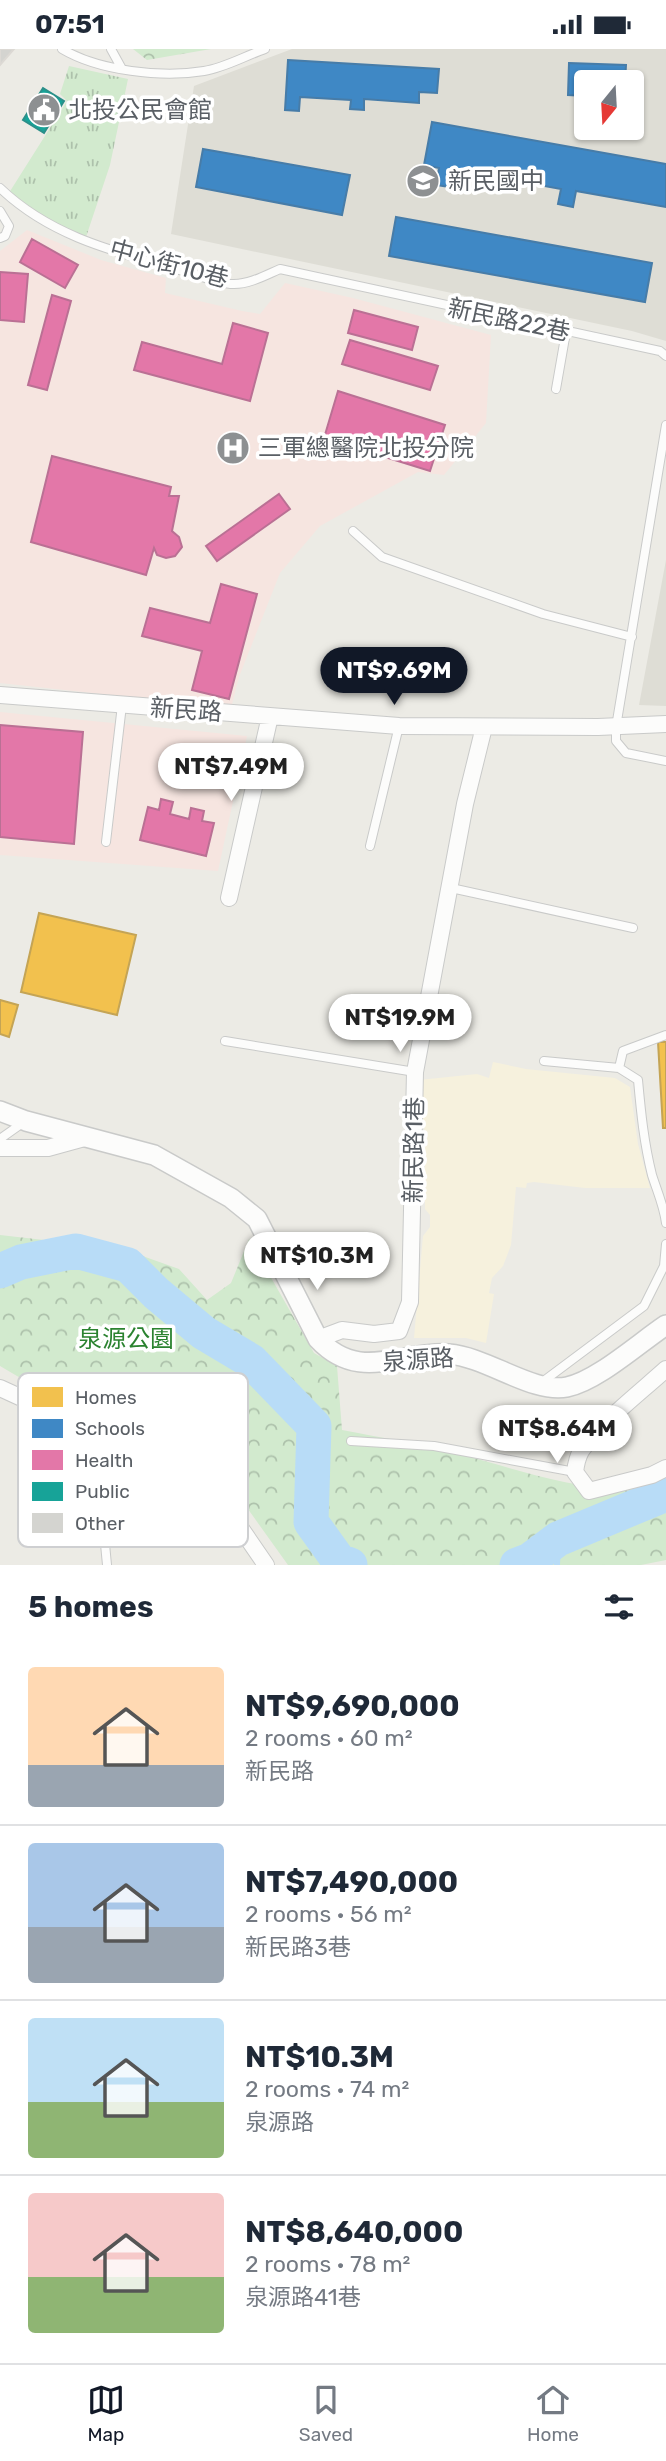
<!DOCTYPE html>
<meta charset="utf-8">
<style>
body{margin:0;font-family:Rubik,"Noto Sans TC",sans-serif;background:#f2f2f3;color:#1f2937;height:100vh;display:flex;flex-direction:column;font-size:26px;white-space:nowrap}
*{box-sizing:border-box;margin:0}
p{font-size:23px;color:#747a83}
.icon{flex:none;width:38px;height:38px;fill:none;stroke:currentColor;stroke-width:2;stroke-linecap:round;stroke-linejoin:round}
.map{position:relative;height:1516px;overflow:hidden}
.side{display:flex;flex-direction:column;background:#fff;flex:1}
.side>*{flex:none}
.needle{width:46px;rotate:198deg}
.fabs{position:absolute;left:574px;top:21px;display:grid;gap:14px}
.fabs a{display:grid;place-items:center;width:70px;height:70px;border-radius:7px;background:#fff;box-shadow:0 2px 5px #0004;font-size:35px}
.price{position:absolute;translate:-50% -60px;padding:0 16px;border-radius:24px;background:#fff;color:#222;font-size:23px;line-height:46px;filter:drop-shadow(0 2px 4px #0008)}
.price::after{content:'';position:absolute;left:50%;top:42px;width:21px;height:16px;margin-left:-10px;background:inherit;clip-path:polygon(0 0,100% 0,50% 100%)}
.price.selected{background:#111827;color:#fff}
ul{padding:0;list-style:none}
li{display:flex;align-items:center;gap:21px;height:175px;padding:0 28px}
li+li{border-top:2px solid #e0e1e3}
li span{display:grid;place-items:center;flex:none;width:196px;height:140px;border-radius:7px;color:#555}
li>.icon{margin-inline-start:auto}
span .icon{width:84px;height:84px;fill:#fffc;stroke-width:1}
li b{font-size:30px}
h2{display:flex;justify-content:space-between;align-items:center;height:84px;padding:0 28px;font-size:30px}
.status{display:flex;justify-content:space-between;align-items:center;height:49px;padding:0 35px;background:#fff;direction:ltr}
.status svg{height:19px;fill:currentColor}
.tab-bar{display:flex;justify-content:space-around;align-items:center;height:98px;border-top:2px solid #e0e1e3;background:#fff;font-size:19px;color:#747a83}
.tab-bar a{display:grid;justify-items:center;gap:4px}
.tab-bar .selected{color:#111827}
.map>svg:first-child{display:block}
</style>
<div class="status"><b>07:51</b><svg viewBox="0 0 49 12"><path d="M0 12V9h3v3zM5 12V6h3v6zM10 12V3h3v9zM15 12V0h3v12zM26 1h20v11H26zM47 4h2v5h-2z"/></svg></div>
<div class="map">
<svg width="666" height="1516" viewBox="0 0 666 1516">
<defs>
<pattern id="grass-tufts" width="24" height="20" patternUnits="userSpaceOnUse" patternTransform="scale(1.75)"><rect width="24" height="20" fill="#d2eace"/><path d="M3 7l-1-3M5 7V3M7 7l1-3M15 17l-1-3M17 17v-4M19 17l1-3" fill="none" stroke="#adc1ab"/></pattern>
<pattern id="park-crowns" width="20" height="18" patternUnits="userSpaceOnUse" patternTransform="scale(1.75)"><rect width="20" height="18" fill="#d2eace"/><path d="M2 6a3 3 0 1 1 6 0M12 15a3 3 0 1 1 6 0" fill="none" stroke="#adc1ab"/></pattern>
</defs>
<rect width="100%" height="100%" fill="#ecebe5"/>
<!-- commercial -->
<path fill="#f6f1dd" d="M493 1013 526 1020 615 1029 630 1038 638 1095 650 1139H585L534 1133 527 1134 526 1139 516 1138 511 1196 503 1217 492 1229 489 1244 494 1245 486 1294 466 1289H414L423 1187 430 1178V1166L425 1160V1086L419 1031 477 1025 489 1029Z"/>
<!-- education -->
<path fill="#deddd5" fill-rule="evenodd" d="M292 0H666V292L632 282 171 185 194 37ZM586 33H632V79H586Z
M666 511V657L639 656Z"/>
<!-- medical -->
<path fill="#f6e5e0" d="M27 181 101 211 166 229 165 244 242 262 260 265 285 234 353 249 491 286 486 374 444 426 418 423 320 477 280 524 239 628 231 659 0 634V202Z
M0 663 247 687 218 822 0 806Z"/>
<!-- grass -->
<path fill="url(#grass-tufts)" d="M69 17 128 30 110 116 85 191 7 147 67 52 60 45Z"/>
<!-- park -->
<path fill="url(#park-crowns)" d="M133 0H211L147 11Z
M0 1186 123 1200 179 1220 207 1251 231 1234 249 1190 314 1304 337 1317 342 1381C378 1388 416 1394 452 1403 522 1421 593 1450 666 1436V1511L641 1516H288L212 1410 68 1357 0 1317Z"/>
<!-- homes -->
<path fill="#f2c14e" stroke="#c4a455" stroke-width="2" d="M39 864 136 886 117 966 21 943Z
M0 951 18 956 9 988 0 985Z
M658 993H666V1079H663Z"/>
<!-- schools -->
<path fill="#3f88c5" stroke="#477ca8" stroke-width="2" d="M288 11 439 20 437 44 419 43V54L364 50V61L350 60 351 51 300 48 299 62 285 61Z
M569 14 626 16 625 33H586V47L568 46Z
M432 73 666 115V158L576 142 573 158 558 155 561 140 453 120 450 138 436 136 439 119 424 116Z
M203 100 350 126 342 166 196 138Z
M396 168 652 214 645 253 389 207Z"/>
<!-- health -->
<path fill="#e377a8" stroke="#ba7094" stroke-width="2" d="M32 190 78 216 65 239 20 213Z
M0 223 28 225 24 273 0 271Z
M52 246 71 252 47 341 28 336Z
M354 261 418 278 412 301 348 284Z
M233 274 268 284 250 352 134 321 142 293 222 315Z
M350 291 438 317 430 341 342 315Z
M338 342 445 376 430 422 324 389Z
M52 407 171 438 169 447H179L172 482 179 488 182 498 175 507 166 509 157 506 154 499 146 526 31 493Z
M279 445 290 460 217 512 206 497Z
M221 535 257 545 229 650 192 641 202 602 142 587 150 559 210 574Z
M0 676 83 683 74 795 0 788Z
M161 750 173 753 170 765 189 770 191 759 204 762 202 772 214 774 206 807 140 791 148 758 159 761Z"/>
<!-- public -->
<path fill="#17a398" stroke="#2b8f89" stroke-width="2" d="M43 39 64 52 44 84 23 71Z"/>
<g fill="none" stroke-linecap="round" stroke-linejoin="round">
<!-- stream -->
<path stroke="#b8dcf7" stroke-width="6" d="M557 1516 558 1490"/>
<!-- river -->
<path stroke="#b8dcf7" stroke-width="35" d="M0 1222 21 1213 76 1202 128 1216 156 1244 204 1284 251 1312 314 1377 311 1473 339 1512 350 1516
M517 1516 530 1511 558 1490 666 1445"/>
</g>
<!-- building -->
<path fill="#d4d4d0" stroke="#dcd9d4" stroke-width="2" d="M0 0H14L0 16Z"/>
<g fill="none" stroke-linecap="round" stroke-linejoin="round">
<defs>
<path id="service" d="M62 0C99 22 162 29 204 22 224 19 245 7 265 0
M111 0 122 20
M0 139C51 188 116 203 183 222 196 225 221 236 234 235 250 235 266 226 280 220L660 302 666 307
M0 162 9 177 5 187 0 189
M556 340 566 283
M666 376 616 678V692L626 704 666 712
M353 482 382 508 543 565 632 588
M106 793 122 656
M370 797 399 677
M451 839 633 879
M225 992 415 1023
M544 1012 619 1019 638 1031C641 1064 644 1094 652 1126 657 1142 664 1157 666 1174
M619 1019 623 1002 666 986
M0 1090 24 1073
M541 1334 644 1257 664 1217 666 1195
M98 1384 87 1430 103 1474 107 1516
M351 1392 434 1397 575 1423"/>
<path id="minor" d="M0 646 399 677 598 678 666 675
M229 849 270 667
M0 1099H48L88 1088
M318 1290 342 1281 374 1285 399 1282 410 1253 415 1023 465 755 484 678
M666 1320C643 1341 597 1377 581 1402 577 1409 576 1415 575 1423L589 1442 652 1426 666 1419
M0 1339 98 1384 167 1405 200 1420 266 1516"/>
<path id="tertiary" d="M0 1062 26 1072 154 1106 231 1149 257 1170 318 1290C359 1334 399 1302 449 1305 487 1308 533 1345 567 1338 597 1332 639 1294 666 1276"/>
</defs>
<!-- service casing -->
<use href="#service" stroke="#c9cac9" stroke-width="10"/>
<!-- minor casing -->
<use href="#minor" stroke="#c9cac9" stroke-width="18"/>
<!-- tertiary casing -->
<use href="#tertiary" stroke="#c9cac9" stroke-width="22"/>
<!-- service -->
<use href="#service" stroke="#fcfcfb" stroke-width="8"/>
<!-- minor -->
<use href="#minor" stroke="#fcfcfb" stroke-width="16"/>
<!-- tertiary -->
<use href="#tertiary" stroke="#fcfcfb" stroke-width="19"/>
</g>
<!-- icons -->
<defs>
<symbol id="civic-disc" viewBox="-11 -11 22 22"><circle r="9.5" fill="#8d9092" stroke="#fff"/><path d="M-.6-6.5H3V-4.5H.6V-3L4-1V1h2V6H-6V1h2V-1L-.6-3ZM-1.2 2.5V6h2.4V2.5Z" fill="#fff"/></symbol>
<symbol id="school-disc" viewBox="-11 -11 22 22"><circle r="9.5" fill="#8d9092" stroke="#fff"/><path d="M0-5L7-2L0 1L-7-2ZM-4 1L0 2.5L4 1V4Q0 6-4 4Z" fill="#fff"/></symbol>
<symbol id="hospital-disc" viewBox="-11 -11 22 22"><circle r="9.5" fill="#8d9092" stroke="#fff"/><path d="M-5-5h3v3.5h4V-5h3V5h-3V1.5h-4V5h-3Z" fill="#fff"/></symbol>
</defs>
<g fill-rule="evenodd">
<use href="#civic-disc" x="25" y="42" width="38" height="38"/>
<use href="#school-disc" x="404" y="113" width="38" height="38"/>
<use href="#hospital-disc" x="214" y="380" width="38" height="38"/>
</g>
<g text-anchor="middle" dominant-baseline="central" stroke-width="7" stroke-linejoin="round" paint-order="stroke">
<!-- poi labels -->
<g font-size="24" fill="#5a5f65" stroke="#fff" text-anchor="start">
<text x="68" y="61">北投公民會館</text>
<text x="448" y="132">新民國中</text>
<text x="258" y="399">三軍總醫院北投分院</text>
</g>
<!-- street labels -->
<g font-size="24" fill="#5a5f65" stroke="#fff">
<text transform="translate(169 215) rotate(15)">中心街10巷</text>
<text transform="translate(509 271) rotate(12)">新民路22巷</text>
<text transform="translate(186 661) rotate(4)">新民路</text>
<text transform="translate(414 1101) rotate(-89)">新民路1巷</text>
<text transform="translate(418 1311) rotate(-4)">泉源路</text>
</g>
<!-- park labels -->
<g font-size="24" fill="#2b8330" stroke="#fff">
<text x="126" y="1290">泉源公園</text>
</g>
</g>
<!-- legend -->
<rect x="18" y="1324" width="230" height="174" rx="10" fill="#fff" stroke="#cecfd1" stroke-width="2"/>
<rect x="32" y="1338" width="31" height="20" fill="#f2c14e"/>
<rect x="32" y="1370" width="31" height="19" fill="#3f88c5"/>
<rect x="32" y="1401" width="31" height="20" fill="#e377a8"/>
<rect x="32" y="1433" width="31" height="19" fill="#17a398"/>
<rect x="32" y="1464" width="31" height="20" fill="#d4d4d0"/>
<g font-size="19" fill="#5a5f65">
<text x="75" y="1355">Homes</text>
<text x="75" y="1386">Schools</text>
<text x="75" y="1418">Health</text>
<text x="75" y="1449">Public</text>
<text x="75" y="1481">Other</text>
</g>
</svg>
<div class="fabs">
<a><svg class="needle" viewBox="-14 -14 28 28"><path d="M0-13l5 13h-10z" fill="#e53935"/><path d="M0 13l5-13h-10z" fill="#747a83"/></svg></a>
</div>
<b class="price selected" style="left:394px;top:658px">NT$9.69M</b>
<b class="price" style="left:231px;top:754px">NT$7.49M</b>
<b class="price" style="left:400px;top:1005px">NT$19.9M</b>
<b class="price" style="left:317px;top:1243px">NT$10.3M</b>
<b class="price" style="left:557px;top:1416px">NT$8.64M</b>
</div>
<section class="side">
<h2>5 homes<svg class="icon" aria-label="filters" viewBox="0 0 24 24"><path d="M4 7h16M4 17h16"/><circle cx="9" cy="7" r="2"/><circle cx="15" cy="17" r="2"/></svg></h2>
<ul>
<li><span style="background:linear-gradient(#ffd9b3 70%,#9aa5b1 0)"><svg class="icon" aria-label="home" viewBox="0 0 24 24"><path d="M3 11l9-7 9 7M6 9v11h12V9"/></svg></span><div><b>NT$9,690,000</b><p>2 rooms · 60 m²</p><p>新民路</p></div></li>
<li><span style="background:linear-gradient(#a9c7e8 60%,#9aa5b1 0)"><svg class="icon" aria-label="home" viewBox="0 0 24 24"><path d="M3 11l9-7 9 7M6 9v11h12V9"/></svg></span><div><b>NT$7,490,000</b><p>2 rooms · 56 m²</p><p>新民路3巷</p></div></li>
<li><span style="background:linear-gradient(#bfe0f5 60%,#8fb573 0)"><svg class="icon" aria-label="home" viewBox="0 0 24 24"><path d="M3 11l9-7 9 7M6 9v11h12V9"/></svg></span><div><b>NT$10.3M</b><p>2 rooms · 74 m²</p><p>泉源路</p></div></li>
<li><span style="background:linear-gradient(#f6c9c9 60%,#8fb573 0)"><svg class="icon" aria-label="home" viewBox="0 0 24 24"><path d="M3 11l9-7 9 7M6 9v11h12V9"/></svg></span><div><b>NT$8,640,000</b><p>2 rooms · 78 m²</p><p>泉源路41巷</p></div></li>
</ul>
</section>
<nav class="tab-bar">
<a class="selected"><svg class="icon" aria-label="map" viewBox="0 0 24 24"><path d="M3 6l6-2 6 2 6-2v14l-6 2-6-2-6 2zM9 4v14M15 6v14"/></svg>Map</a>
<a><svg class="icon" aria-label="saved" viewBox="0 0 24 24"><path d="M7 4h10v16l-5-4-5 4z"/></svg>Saved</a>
<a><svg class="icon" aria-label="home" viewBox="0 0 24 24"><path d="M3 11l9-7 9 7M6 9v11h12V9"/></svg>Home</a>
</nav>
